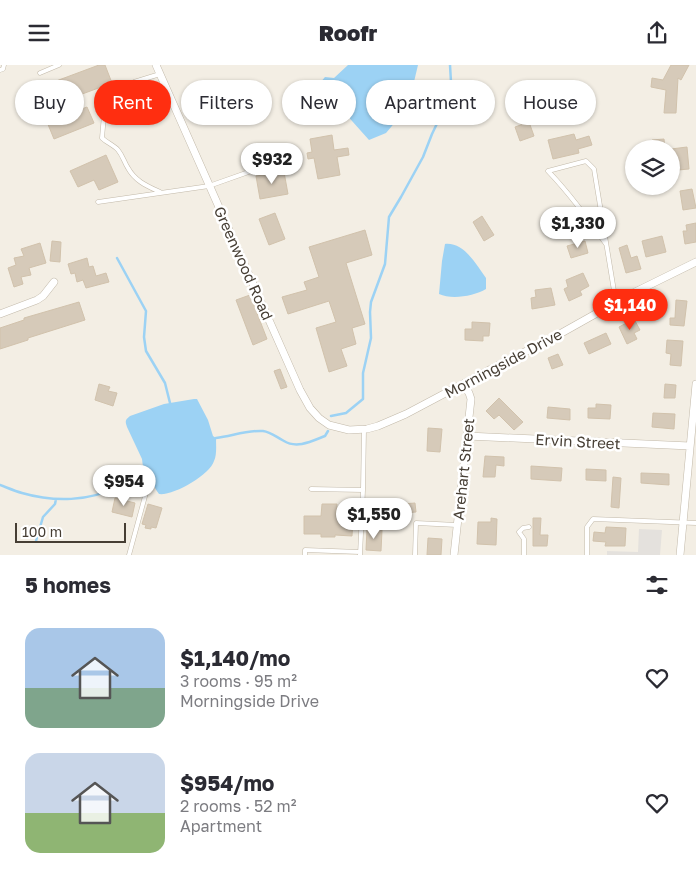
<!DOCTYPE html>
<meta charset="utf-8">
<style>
body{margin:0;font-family:"Golos Text",sans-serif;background:#f7f7f7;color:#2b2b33;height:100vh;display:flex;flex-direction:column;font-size:19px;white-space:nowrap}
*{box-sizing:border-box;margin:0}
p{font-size:16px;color:#7c7c81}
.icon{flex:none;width:28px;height:28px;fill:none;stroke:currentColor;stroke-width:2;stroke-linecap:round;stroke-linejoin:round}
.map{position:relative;height:490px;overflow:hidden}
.panel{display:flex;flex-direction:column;background:#fff;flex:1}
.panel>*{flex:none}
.banner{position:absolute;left:15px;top:15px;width:666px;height:45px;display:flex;gap:10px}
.tools{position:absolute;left:625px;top:75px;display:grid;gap:10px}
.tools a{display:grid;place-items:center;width:55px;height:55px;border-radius:50%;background:#fff;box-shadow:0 1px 4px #0004;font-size:25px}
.scale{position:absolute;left:15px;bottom:12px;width:111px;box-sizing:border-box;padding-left:5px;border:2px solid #463e34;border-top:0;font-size:14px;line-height:18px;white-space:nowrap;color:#463e34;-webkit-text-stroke:4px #fff;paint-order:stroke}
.price{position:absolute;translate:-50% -42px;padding:0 11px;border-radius:18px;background:#fff;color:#222;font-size:16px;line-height:32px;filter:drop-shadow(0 1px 2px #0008)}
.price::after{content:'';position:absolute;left:50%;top:30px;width:15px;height:11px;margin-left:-8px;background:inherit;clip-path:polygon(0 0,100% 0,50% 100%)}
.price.on{background:#ff2e10;color:#fff}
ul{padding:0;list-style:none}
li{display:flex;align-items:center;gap:15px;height:125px;padding:0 25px}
li span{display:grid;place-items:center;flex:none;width:140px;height:100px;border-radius:15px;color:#555}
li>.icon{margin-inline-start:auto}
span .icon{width:60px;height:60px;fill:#fffc;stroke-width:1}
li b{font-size:21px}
h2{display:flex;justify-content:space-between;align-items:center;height:60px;padding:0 25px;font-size:21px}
.tag{padding:0 18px;border-radius:22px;background:#fff;box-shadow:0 1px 4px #0004;font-size:18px;line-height:45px}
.tag.on{background:#ff2e10;color:#fff}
header{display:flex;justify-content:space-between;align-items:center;height:65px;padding:0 25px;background:#fff;font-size:22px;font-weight:800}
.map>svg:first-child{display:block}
</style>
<header><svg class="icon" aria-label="menu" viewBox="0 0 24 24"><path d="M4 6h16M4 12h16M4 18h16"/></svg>Roofr<svg class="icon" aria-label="share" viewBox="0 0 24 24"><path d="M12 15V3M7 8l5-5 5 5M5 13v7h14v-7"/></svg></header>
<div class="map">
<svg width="696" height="490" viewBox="0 0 696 490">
<rect width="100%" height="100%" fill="#f3eee4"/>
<!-- parking -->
<path fill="#e4e1dd" d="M639 464 662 465 660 490H607V486L638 487Z"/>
<!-- water -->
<path fill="#9cd2f4" d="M348 0H418L408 42 386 68 369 75 319 19 325 12 334 13Z
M445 179C464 177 476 199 486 213V224C474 231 452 235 439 229L442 196Z
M194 334H197L208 355 213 371 216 373C216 380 217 390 214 396 210 410 173 431 159 429 152 421 152 409 143 402L142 394 127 362C125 356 125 355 130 351L164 339Z"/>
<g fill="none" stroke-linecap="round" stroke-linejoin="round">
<!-- stream -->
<path stroke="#9cd2f4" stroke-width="2.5" d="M117 193 146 246 144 272 146 286 165 318 170 338
M331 351 346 348 363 334V308L371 273 370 247 371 237 385 199 389 152 401 132 423 92 432 69 443 46 449 30 451 17 450 0
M216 373C232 371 247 365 263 366 271 367 276 372 284 376 297 384 312 376 325 371L328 366
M0 420C8 423 15 426 22 428 53 437 90 437 118 421 127 416 134 407 143 402
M36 476 43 452 55 439 56 434"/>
</g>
<!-- building -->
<path fill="#d6cab9" stroke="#d1c2ac" d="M99 0H105L112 18 47 42 40 22Z
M671 0H689L681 15 678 13 676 48H664L666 25 651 22 652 13 663 15Z
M87 42 94 58 54 74 47 57Z
M529 57 534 71 520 76 515 62Z
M574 69 576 75 589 71 592 80 578 84 579 88 553 94 548 75Z
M332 70 334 85 348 83 349 90 337 92 340 110 318 114 314 93 308 94 307 88 312 87 310 74Z
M664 74 665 84H653L652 75Z
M687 82 689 104 678 105V99L672 100 671 84Z
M106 90 118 117 99 125 94 115 78 122 70 106Z
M284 107 288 129 260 134 256 111Z
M692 124 696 143 683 145 680 126Z
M275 148 285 174 269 180 259 154Z
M482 151 494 170 484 176 473 157Z
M696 158V177L685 179 683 166H687L686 160Z
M365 165 372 190 346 198 365 259 352 263 356 279 341 284 347 301 329 307 316 263 336 257 329 236 288 249 282 232 307 225 304 217 319 212 309 182Z
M662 171 666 187 646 192 642 176Z
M52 176 61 177 60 197 50 196Z
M585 176 588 188 571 193 567 181Z
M40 178 46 198 29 203 31 210 21 212 23 219 14 222 8 203 16 200 14 193 24 191 21 184Z
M627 180 631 193 637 191 641 204 626 208 619 183Z
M87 193 89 202 93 201 96 211 106 208 109 217 86 223 83 215 77 217 75 208 71 209 68 199Z
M583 208 589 221 580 226 582 230 569 236 564 224 568 222 566 215Z
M551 223 555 240 532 244 531 233 536 232 535 225Z
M250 230 267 274 253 280 236 235Z
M676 235 687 236 684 261 670 260V253H675Z
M79 237 85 255 28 273V275L0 284V263L24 255V253Z
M634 254 640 265 634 268 637 274 627 279 619 262Z
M472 257 490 258 489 271H483V276L465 275V264H472Z
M606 268 611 279 589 289 584 278Z
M667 275 683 276 681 301 670 300 671 289 666 288Z
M558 289 563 300 552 304 548 293Z
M280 304 287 322 281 324 274 306Z
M99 319 110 322 108 326 117 328 113 341 95 335Z
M665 319 676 320 675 333H664Z
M499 333 523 357 514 365 499 350 494 354 486 346Z
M596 339 611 340 610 354 588 353V343H596Z
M548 342 570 344V355L547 353Z
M653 348 675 349 674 364 652 362Z
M428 363 442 364 440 387 427 386Z
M485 391 504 392V401L496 400 495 412H483Z
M531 401 562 403 561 416 531 414Z
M586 404 606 405V416L586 415Z
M641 408 669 409V420L641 418Z
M613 412 621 413 619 443 611 442Z
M115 433 135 438 132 452 112 447Z
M415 438 416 447 403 448V439Z
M148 439 162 443 156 463 151 462V464L145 463 146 460 142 459Z
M322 439H337L336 452 353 453 352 471 335 470V472H321V469H304V451H321Z
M491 453 497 454 496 480 477 479 478 457H491Z
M533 453H541L540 470H548L547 481H533Z
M606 462 626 463 625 481H605L606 477 593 476 594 467 605 468Z
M367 464 382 465 381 486 366 485Z
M428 473 442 474 441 490H427Z"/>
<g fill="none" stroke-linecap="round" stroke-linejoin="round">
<defs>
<path id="lane" d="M0 5 3 4 4 0
M40 8 59 0
M160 127C147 121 135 116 128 103 124 97 123 91 118 85 114 80 107 78 102 73L104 50 119 27 125 21 134 17 160 9
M98 137 209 121 297 90
M606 179C588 154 570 129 548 106L586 96 594 104 616 238
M311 424 363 425 360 490
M363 425 364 364
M129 490 147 424
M305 490V485L360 487
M415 490 416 458 457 460
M524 490V474L519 467 523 463 529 462
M587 490V462L593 454 696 458"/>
<path id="street" d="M156 0 300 325 310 343 319 353 329 360 349 365 367 364 378 361 406 349 506 296 549 275 631 229 696 197
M0 249 37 235 43 231 54 217
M467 371 690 381
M454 490 471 334 469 328 463 319
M680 490 696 319"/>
</defs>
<!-- lane casing -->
<use href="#lane" stroke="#c2b9a9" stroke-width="5"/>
<!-- street casing -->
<use href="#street" stroke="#c2b9a9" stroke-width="8"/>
<!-- lane -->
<use href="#lane" stroke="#fff" stroke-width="4"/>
<!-- street -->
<use href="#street" stroke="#fff" stroke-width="7"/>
</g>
<g text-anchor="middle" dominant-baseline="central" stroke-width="5" stroke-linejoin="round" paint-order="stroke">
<!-- street labels -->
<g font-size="15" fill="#463e34" stroke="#fff">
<text transform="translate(244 198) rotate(66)">Greenwood Road</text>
<text transform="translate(503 298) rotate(-28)">Morningside Drive</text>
<text transform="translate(578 376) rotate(3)">Ervin Street</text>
<text transform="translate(463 404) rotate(-84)">Arehart Street</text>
</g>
</g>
</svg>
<div class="tools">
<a><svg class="icon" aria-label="layers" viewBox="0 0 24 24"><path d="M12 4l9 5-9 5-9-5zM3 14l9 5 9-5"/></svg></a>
</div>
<div class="scale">100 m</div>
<b class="price" style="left:272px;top:120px">$932</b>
<b class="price" style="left:578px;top:184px">$1,330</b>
<b class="price on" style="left:630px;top:266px">$1,140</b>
<b class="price" style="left:124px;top:442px">$954</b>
<b class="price" style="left:374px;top:475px">$1,550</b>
<div class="banner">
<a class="tag">Buy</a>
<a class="tag on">Rent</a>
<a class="tag">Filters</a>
<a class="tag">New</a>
<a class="tag">Apartment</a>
<a class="tag">House</a>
</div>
</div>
<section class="panel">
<h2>5 homes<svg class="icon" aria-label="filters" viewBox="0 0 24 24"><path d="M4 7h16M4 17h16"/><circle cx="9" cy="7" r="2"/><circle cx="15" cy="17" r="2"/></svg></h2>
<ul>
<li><span style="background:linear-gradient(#a9c7e8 60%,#7fa58c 0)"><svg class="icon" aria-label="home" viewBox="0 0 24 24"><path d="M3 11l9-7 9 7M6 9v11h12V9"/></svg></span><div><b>$1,140/mo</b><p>3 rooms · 95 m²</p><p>Morningside Drive</p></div><svg class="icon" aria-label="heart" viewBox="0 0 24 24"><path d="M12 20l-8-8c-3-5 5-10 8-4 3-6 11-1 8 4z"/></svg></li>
<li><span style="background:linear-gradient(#c9d6e8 60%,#8fb573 0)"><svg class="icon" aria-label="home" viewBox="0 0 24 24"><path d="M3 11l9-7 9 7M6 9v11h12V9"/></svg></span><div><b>$954/mo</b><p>2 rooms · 52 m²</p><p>Apartment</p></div><svg class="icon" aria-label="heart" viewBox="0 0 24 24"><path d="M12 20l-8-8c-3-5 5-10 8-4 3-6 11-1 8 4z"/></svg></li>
</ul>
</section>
